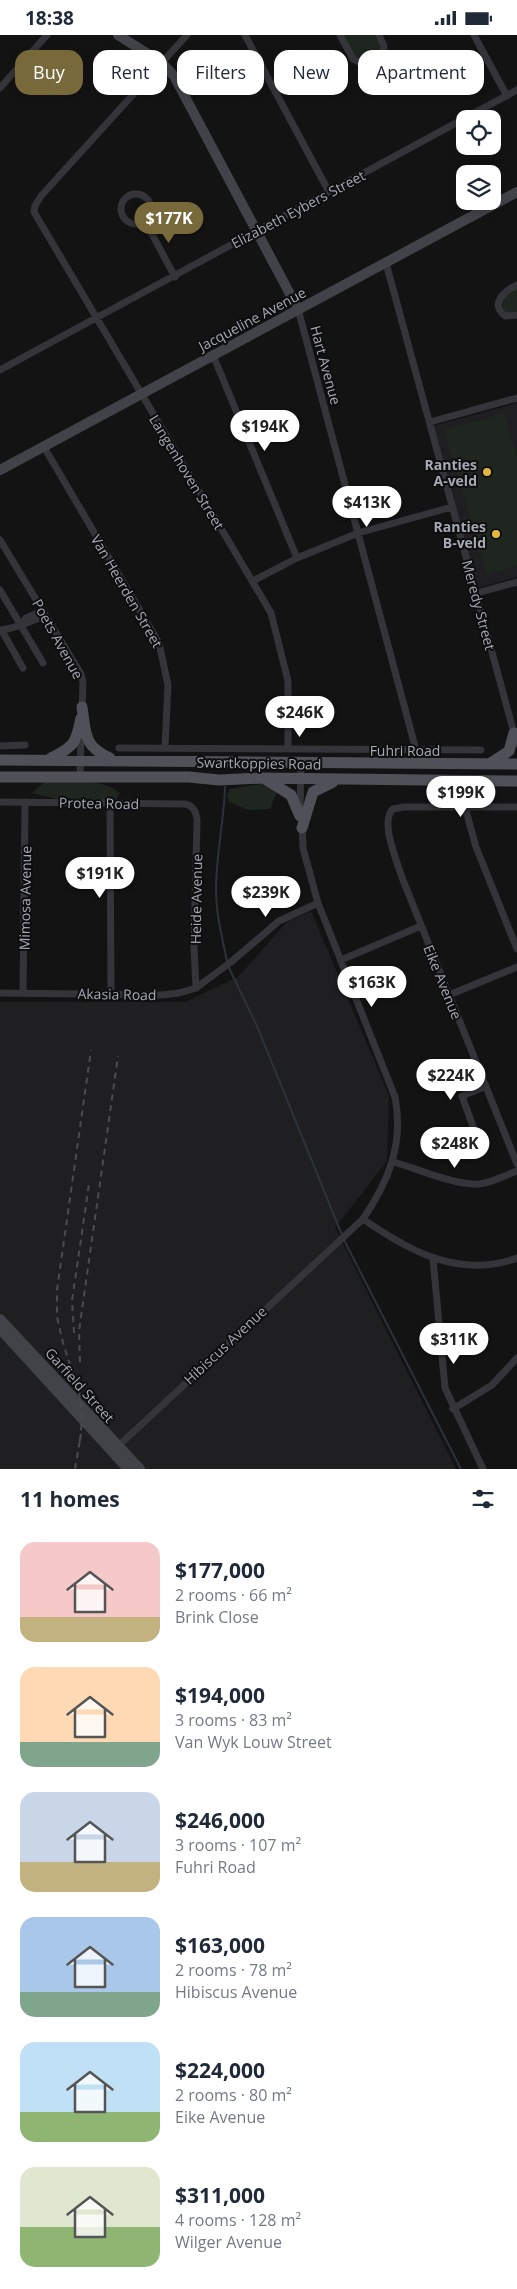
<!DOCTYPE html>
<meta charset="utf-8">
<style>
body{margin:0;font-family:"Open Sans",sans-serif;background:#f2f2f3;color:#1f2937;height:100vh;display:flex;flex-direction:column;font-size:19px;white-space:nowrap}
*{box-sizing:border-box;margin:0}
p{font-size:16px;color:#747a83}
.icon{flex:none;width:28px;height:28px;fill:none;stroke:currentColor;stroke-width:2;stroke-linecap:round;stroke-linejoin:round}
.map{position:relative;height:1434px;overflow:hidden}
.sheet{display:flex;flex-direction:column;background:#fff;flex:1}
.sheet>*{flex:none}
.top-card{position:absolute;left:15px;top:15px;width:488px;height:45px;display:flex;gap:10px}
.controls{position:absolute;left:456px;top:75px;display:grid;gap:10px}
.controls a{display:grid;place-items:center;width:45px;height:45px;border-radius:10px;background:#fff;box-shadow:0 2px 8px #0003;font-size:25px}
.price{position:absolute;translate:-50% -42px;padding:0 11px;border-radius:18px;background:#fff;color:#222;font-size:16px;line-height:32px;filter:drop-shadow(0 1px 2px #0008)}
.price::after{content:'';position:absolute;left:50%;top:30px;width:15px;height:11px;margin-left:-8px;background:inherit;clip-path:polygon(0 0,100% 0,50% 100%)}
.price.on{background:#77693a;color:#fff}
ul{padding:0;list-style:none}
li{display:flex;align-items:center;gap:15px;height:125px;padding:0 20px}
li span{display:grid;place-items:center;flex:none;width:140px;height:100px;border-radius:15px;color:#555}
li>.icon{margin-inline-start:auto}
span .icon{width:60px;height:60px;fill:#fffc;stroke-width:1}
li b{font-size:21px}
h2{display:flex;justify-content:space-between;align-items:center;height:60px;padding:0 20px;font-size:21px}
.chip{padding:0 18px;border-radius:15px;background:#fff;box-shadow:0 2px 8px #0003;font-size:18px;line-height:45px}
.chip.on{background:#77693a;color:#fff}
.status{display:flex;justify-content:space-between;align-items:center;height:35px;padding:0 25px;background:#fff;direction:ltr}
.status svg{height:14px;fill:currentColor}
.map>svg:first-child{display:block}
</style>
<div class="status"><b>18:38</b><svg viewBox="0 0 49 12"><path d="M0 12V9h3v3zM5 12V6h3v6zM10 12V3h3v9zM15 12V0h3v12zM26 1h20v11H26zM47 4h2v5h-2z"/></svg></div>
<div class="map">
<svg width="517" height="1434" viewBox="0 0 517 1434">
<rect width="100%" height="100%" fill="#131314"/>
<!-- built -->
<path fill="#1f1f21" d="M517 368V542L478 553 433 391Z
M311 876 389 1061 387 1126 335 1193 456 1434H0V967H185L238 942 287 887Z"/>
<!-- green -->
<path fill="#1f2620" d="M343 0H376L381 14 370 25 364 27 355 22Z
M517 254V276L507 278 503 274 502 264Z
M504 378 517 422V530L487 540 444 396Z
M45 747C69 747 101 742 120 758L115 768 64 766 32 758Z
M261 749 277 757 270 774 248 775 229 767 227 760 230 754Z"/>
<g fill="none" stroke-linecap="round" stroke-linejoin="round">
<!-- stream -->
<path stroke="#2c3239" stroke-width="2" d="M225 752C224 786 216 820 216 855 216 879 222 902 227 926
M228 931 257 991 342 1200
M344 1205 461 1434"/>
<!-- street -->
<path stroke="#343439" stroke-width="7" d="M187 0 41 161 35 171 34 177 271 578 288 646V714
M245 0 329 157
M340 0 353 24 363 29 382 21 384 11 379 0
M474 0 507 61
M0 53 47 0
M121 174a15 15 0 1 1 30 0a15 15 0 1 1-30 0Z
M145 186 175 242
M386 228 517 709
M517 250C505 256 489 268 505 281L517 280
M298 274 416 715
M213 320 297 523
M0 335 517 55
M430 387 517 363
M44 412 159 608 168 650 165 712
M0 505 81 639 83 647 82 675
M253 546 297 523 358 498 452 472
M0 555 43 628
M477 558 517 547
M22 588 26 583 43 576
M0 595C13 594 33 586 45 580
M2 596 23 633
M0 711 25 710
M119 713 481 715
M80 743 81 698
M0 767 185 769C194 771 196 777 197 785L194 912 196 953
M110 768 111 959
M465 772 476 812 517 914
M517 772H404L393 774C379 786 398 829 403 845L517 1129
M300 776 301 727
M341 925 421 891
M0 958 162 960 179 958 196 953 231 927 279 886 318 868
M23 958 25 767
M449 960 517 932
M475 1097 462 1061 486 1051
M394 1127C418 1134 456 1151 480 1149 493 1147 506 1140 517 1136
M363 1184C409 1216 459 1244 517 1223
M433 1224 445 1353 483 1434
M453 1374 492 1350 517 1323
M116 1413 363 1184C389 1146 404 1108 395 1062L318 868 303 813 302 790"/>
<!-- secondary -->
<path stroke="#424349" stroke-width="10" d="M118 0 162 28 174 41 298 274
M0 435 517 157
M0 1284 140 1434
M0 1294 128 1434"/>
<!-- primary -->
<path stroke="#505158" stroke-width="11" d="M82 672C86 698 83 711 110 723
M51 723C74 712 76 708 81 683
M0 725 517 729
M489 729 509 716 514 698
M0 742H189L219 745 262 743 517 746
M265 744 291 760 300 781
M302 793 313 757 333 747"/>
<!-- rail -->
<path stroke="#4b4c52" stroke-width="2" stroke-dasharray="6 5" stroke-linecap="butt" d="M74 1298 72 1266 89 1149
M80 1327 79 1296 118 1021
M80 1406 82 1384 80 1360 63 1308 57 1282V1255L91 1015
M75 1434 81 1399"/>
</g>
<!-- markers -->
<g fill="#e2b73d" stroke="#0e0e0f" stroke-width="2">
<circle cx="487" cy="437" r="5"/>
<circle cx="496" cy="499" r="5"/>
</g>
<g text-anchor="middle" dominant-baseline="central" stroke-width="4" stroke-linejoin="round" paint-order="stroke">
<!-- street labels -->
<g font-size="14" fill="#a5a9b3" stroke="#0e0e0f">
<text transform="translate(298 174) rotate(-28)">Elizabeth Eybers Street</text>
<text transform="translate(252 284) rotate(-28)">Jacqueline Avenue</text>
<text transform="translate(326 330) rotate(75)">Hart Avenue</text>
<text transform="translate(187 437) rotate(59)">Langenhoven Street</text>
<text transform="translate(127 556) rotate(60)">Van Heerden Street</text>
<text transform="translate(479 570) rotate(75)">Meredy Street</text>
<text transform="translate(58 604) rotate(61)">Poets Avenue</text>
<text x="405" y="715">Fuhri Road</text>
<text transform="translate(259 728) rotate(1)">Swartkoppies Road</text>
<text transform="translate(99 768) rotate(1)">Protea Road</text>
<text transform="translate(25 863) rotate(-89)">Mimosa Avenue</text>
<text transform="translate(196 864) rotate(-89)">Heide Avenue</text>
<text transform="translate(443 947) rotate(68)">Eike Avenue</text>
<text transform="translate(117 959) rotate(1)">Akasia Road</text>
<text transform="translate(225 1310) rotate(-43)">Hibiscus Avenue</text>
<text transform="translate(80 1350) rotate(48)">Garfield Street</text>
</g>
<!-- poi labels -->
<g font-size="14" font-weight="bold" fill="#a5a9b3" stroke="#0e0e0f" text-anchor="end">
<text x="477" y="429">Ranties<tspan x="477" dy="16">A-veld</tspan></text>
<text x="486" y="491">Ranties<tspan x="486" dy="16">B-veld</tspan></text>
</g>
</g>
</svg>
<div class="controls">
<a><svg class="icon" aria-label="locate" viewBox="0 0 24 24"><circle cx="12" cy="12" r="6"/><path d="M12 2v4M12 18v4M2 12h4M18 12h4"/></svg></a>
<a><svg class="icon" aria-label="layers" viewBox="0 0 24 24"><path d="M12 4l9 5-9 5-9-5zM3 14l9 5 9-5"/></svg></a>
</div>
<b class="price on" style="left:169px;top:209px">$177K</b>
<b class="price" style="left:265px;top:417px">$194K</b>
<b class="price" style="left:367px;top:493px">$413K</b>
<b class="price" style="left:300px;top:703px">$246K</b>
<b class="price" style="left:461px;top:783px">$199K</b>
<b class="price" style="left:100px;top:864px">$191K</b>
<b class="price" style="left:266px;top:883px">$239K</b>
<b class="price" style="left:372px;top:973px">$163K</b>
<b class="price" style="left:451px;top:1066px">$224K</b>
<b class="price" style="left:455px;top:1134px">$248K</b>
<b class="price" style="left:454px;top:1330px">$311K</b>
<div class="top-card">
<a class="chip on">Buy</a>
<a class="chip">Rent</a>
<a class="chip">Filters</a>
<a class="chip">New</a>
<a class="chip">Apartment</a>
</div>
</div>
<section class="sheet">
<h2>11 homes<svg class="icon" aria-label="filters" viewBox="0 0 24 24"><path d="M4 7h16M4 17h16"/><circle cx="9" cy="7" r="2"/><circle cx="15" cy="17" r="2"/></svg></h2>
<ul>
<li><span style="background:linear-gradient(#f6c9c9 75%,#c2b280 0)"><svg class="icon" aria-label="home" viewBox="0 0 24 24"><path d="M3 11l9-7 9 7M6 9v11h12V9"/></svg></span><div><b>$177,000</b><p>2 rooms · 66 m²</p><p>Brink Close</p></div></li>
<li><span style="background:linear-gradient(#ffd9b3 75%,#7fa58c 0)"><svg class="icon" aria-label="home" viewBox="0 0 24 24"><path d="M3 11l9-7 9 7M6 9v11h12V9"/></svg></span><div><b>$194,000</b><p>3 rooms · 83 m²</p><p>Van Wyk Louw Street</p></div></li>
<li><span style="background:linear-gradient(#c9d6e8 70%,#c2b280 0)"><svg class="icon" aria-label="home" viewBox="0 0 24 24"><path d="M3 11l9-7 9 7M6 9v11h12V9"/></svg></span><div><b>$246,000</b><p>3 rooms · 107 m²</p><p>Fuhri Road</p></div></li>
<li><span style="background:linear-gradient(#a9c7e8 75%,#7fa58c 0)"><svg class="icon" aria-label="home" viewBox="0 0 24 24"><path d="M3 11l9-7 9 7M6 9v11h12V9"/></svg></span><div><b>$163,000</b><p>2 rooms · 78 m²</p><p>Hibiscus Avenue</p></div></li>
<li><span style="background:linear-gradient(#bfe0f5 70%,#8fb573 0)"><svg class="icon" aria-label="home" viewBox="0 0 24 24"><path d="M3 11l9-7 9 7M6 9v11h12V9"/></svg></span><div><b>$224,000</b><p>2 rooms · 80 m²</p><p>Eike Avenue</p></div></li>
<li><span style="background:linear-gradient(#dfe7d0 60%,#8fb573 0)"><svg class="icon" aria-label="home" viewBox="0 0 24 24"><path d="M3 11l9-7 9 7M6 9v11h12V9"/></svg></span><div><b>$311,000</b><p>4 rooms · 128 m²</p><p>Wilger Avenue</p></div></li>
</ul>
</section>
